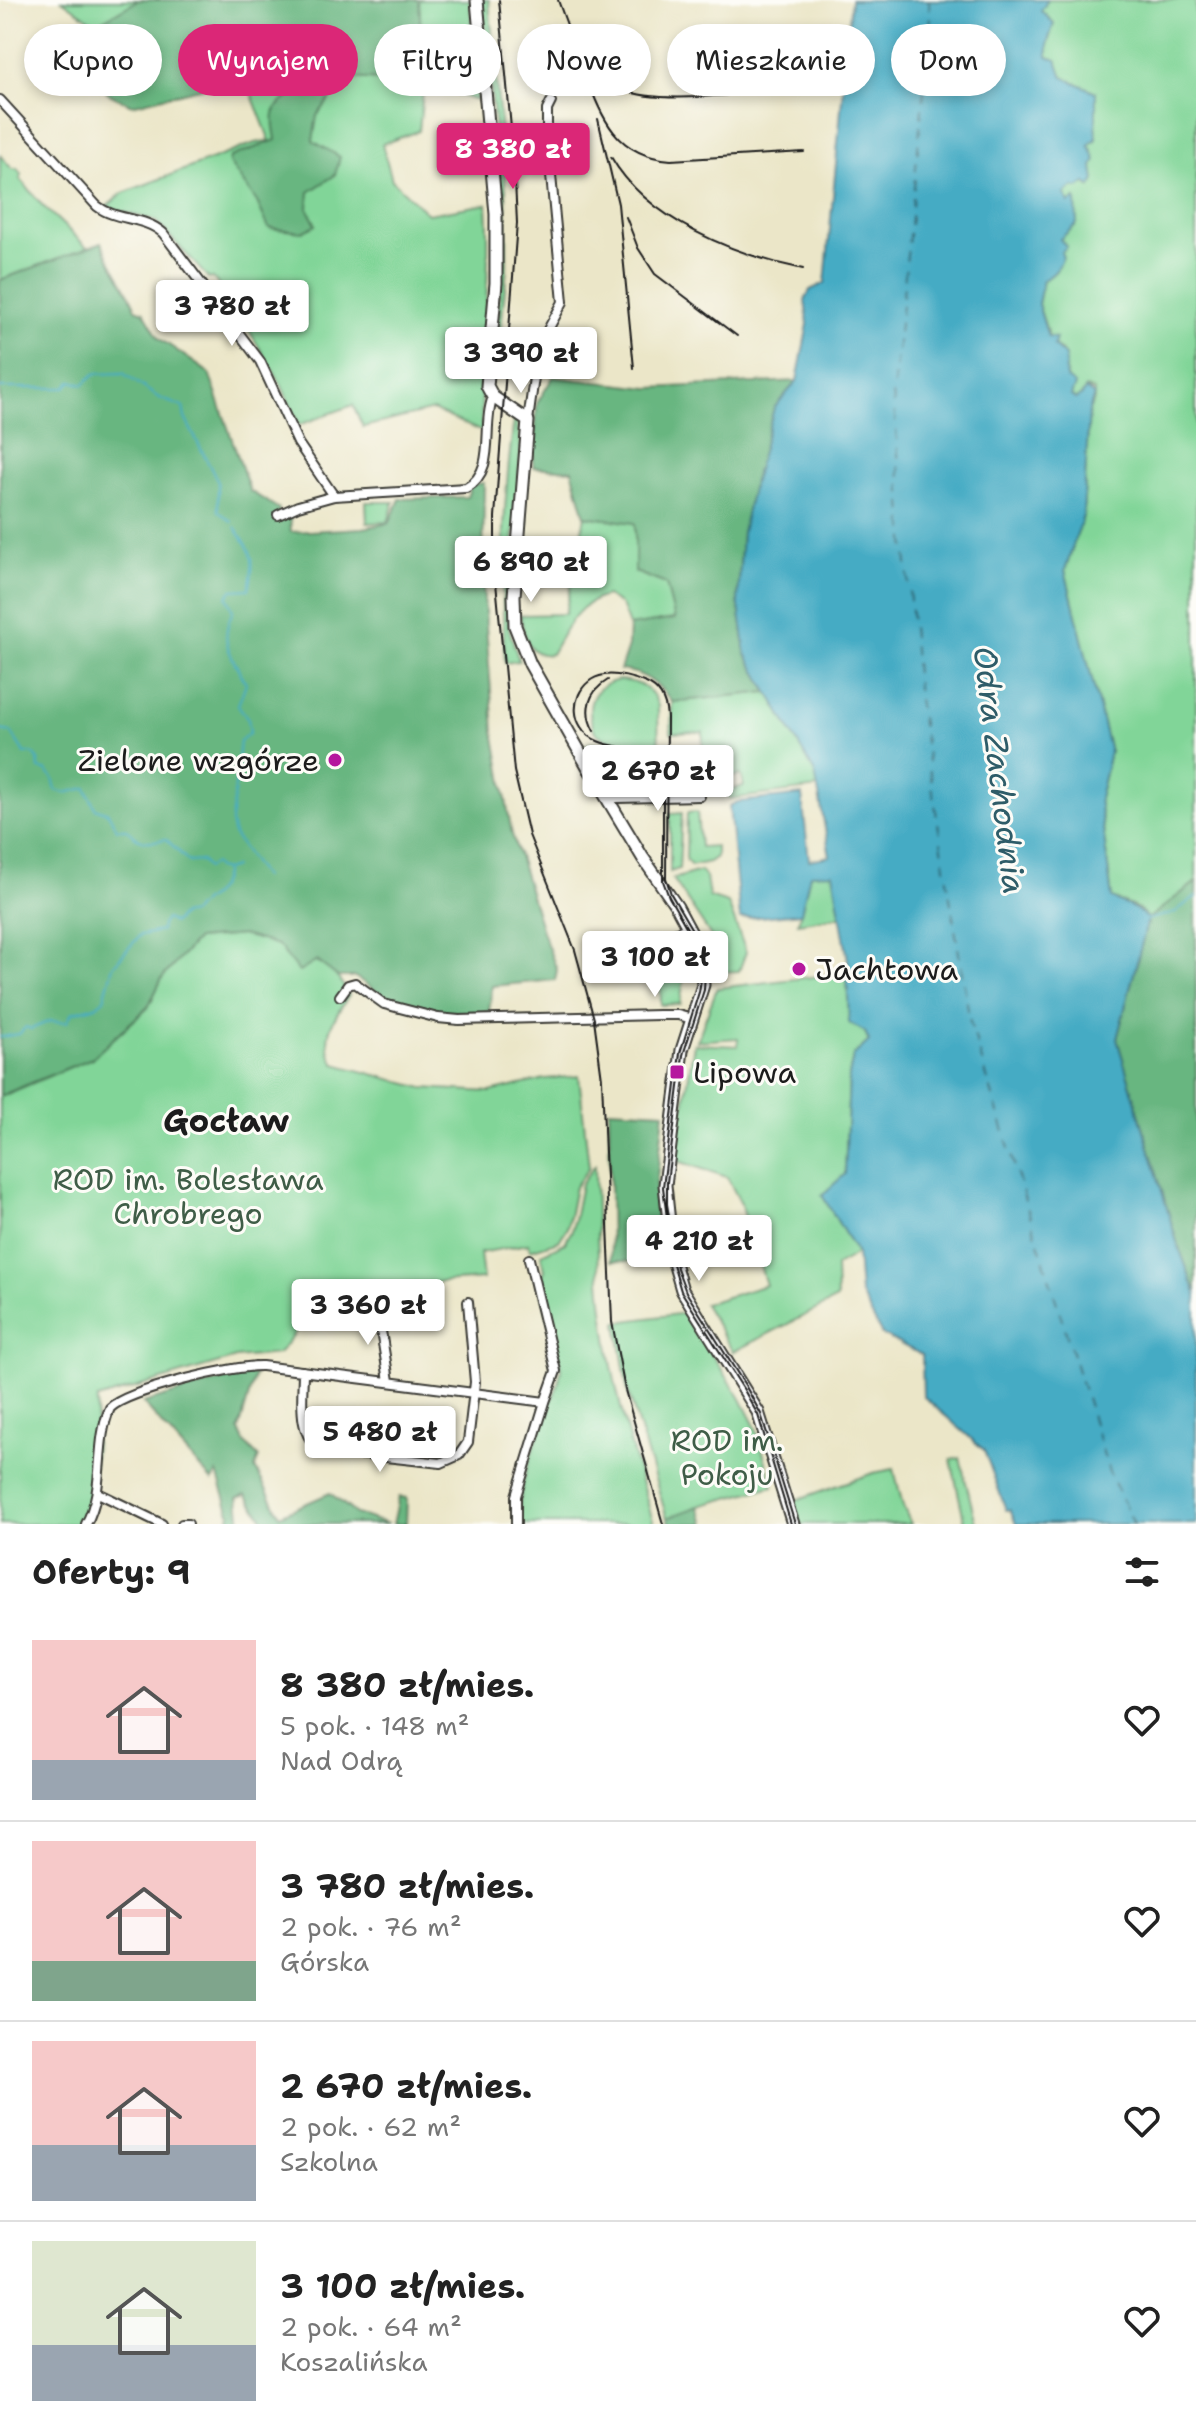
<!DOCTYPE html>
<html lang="pl">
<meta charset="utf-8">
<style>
body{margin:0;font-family:"Shantell Sans",sans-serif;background:#f6f6f6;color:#222;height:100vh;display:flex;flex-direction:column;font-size:30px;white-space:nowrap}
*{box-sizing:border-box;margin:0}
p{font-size:26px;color:#767676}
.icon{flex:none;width:44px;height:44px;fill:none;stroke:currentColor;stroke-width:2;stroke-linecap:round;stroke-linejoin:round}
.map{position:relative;height:1524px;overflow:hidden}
.sheet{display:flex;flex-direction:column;background:#fff;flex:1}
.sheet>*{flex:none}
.banner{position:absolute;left:24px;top:24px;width:1148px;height:72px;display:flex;gap:16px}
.price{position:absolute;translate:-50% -68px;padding:0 18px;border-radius:8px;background:#fff;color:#222;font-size:26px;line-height:52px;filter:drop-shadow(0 2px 4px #0008)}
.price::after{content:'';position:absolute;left:50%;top:48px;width:24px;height:18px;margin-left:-12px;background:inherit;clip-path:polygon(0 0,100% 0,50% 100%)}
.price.on{background:#db2777;color:#fff}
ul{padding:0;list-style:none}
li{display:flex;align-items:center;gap:24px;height:200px;padding:0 32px}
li+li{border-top:2px solid #e0e0e0}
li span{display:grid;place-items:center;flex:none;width:224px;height:160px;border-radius:0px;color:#555}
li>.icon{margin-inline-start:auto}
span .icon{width:96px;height:96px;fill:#fffc;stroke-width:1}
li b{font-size:34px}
h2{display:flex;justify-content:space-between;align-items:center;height:96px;padding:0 32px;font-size:34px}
.tag{padding:0 28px;border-radius:36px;background:#fff;box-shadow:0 4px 12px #0003;font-size:28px;line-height:72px}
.tag.on{background:#db2777;color:#fff}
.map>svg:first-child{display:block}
</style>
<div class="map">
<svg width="1196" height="1524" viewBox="0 0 1196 1524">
<rect width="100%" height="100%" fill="#fdfcf7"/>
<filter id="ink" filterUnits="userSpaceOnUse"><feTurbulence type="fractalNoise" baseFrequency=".0125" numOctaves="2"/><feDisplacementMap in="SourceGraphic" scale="16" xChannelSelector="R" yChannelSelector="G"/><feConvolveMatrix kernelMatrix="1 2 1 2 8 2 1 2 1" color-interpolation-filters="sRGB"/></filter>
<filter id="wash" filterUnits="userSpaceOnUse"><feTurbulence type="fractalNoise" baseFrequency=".006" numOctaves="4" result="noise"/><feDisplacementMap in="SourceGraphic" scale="32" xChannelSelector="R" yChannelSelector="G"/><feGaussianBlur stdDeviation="1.8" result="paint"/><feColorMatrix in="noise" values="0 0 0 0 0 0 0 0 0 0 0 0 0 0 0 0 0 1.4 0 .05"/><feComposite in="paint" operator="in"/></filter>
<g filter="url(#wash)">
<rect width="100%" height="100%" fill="#ebe6c8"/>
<!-- green -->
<path fill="#81d598" stroke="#4e785a" stroke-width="2" d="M62 0H139L96 24Z
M419 0H470L477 101 424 83 419 131 382 144 392 180 428 214 487 204C492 280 479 356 482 432L433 410 363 427 353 405 299 425 281 384 237 310 213 278 209 279 156 221 106 207 123 193 255 143 270 141 248 85 276 97 347 78 423 82Z
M482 0H489L506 189 507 266 501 331 498 329 502 234 497 149Z
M1048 0H1196V882L1148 919 1139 909 1112 898 1099 798 1110 752 1065 570 1083 516 1089 410 1094 400V391L1086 388 1082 395 1075 400 1071 396 1062 351 1054 346 1049 337 1038 304 1043 280 1061 252 1060 239 1075 200 1069 203 1065 194 1073 187 1079 188 1086 183 1090 187 1093 167 1089 144 1096 139V93L1063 77 1048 57V42L1054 23 1041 11V6Z
M0 155 12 169H17L22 174 20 179 43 206 88 248 0 280Z
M514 419 517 422 521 446 508 612 509 629 519 661 505 663C500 582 503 500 514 419Z
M366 502H394L388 522 367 523Z
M585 516 635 523V572L666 584 675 619 629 626 621 605 606 596C578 602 565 630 551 654 527 658 524 634 520 615L565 614Z
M619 680C639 682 652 686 658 706L659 762C639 744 614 749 595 732 584 706 591 686 619 680Z
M768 692 815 773 819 788 729 799 725 791 744 786 741 775 731 777 726 762 702 768 703 732 671 733 672 702Z
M592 742C629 750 658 748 662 793L612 794 585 745Z
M697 812 700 847 716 846V857L709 862 691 866 686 860 687 813Z
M682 813 679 869 670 872V814Z
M700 871 706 877 709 897 728 903 746 952 739 971 715 972 711 936 673 879Z
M828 872H833L841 916 798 923 810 874Z
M243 935 279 945 288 959C322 961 331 964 349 995 334 1019 319 1036 335 1064L423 1088 490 1092 545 1079 579 1076 589 1167 575 1187 567 1228 559 1241 530 1250 528 1244 480 1253 483 1279 342 1289 315 1308 278 1354 236 1358 97 1399 92 1497 80 1524H0V1097L92 1058 148 1008 162 978 197 939Z
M685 973 680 1004 661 1005 660 981Z
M847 973 849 1022 865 1032 869 1041 853 1056 849 1076 845 1175 822 1195 857 1254 836 1266 837 1299 733 1352 704 1304 766 1285 741 1204 727 1177 675 1160 694 1044 738 1046V1038L697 1041 717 988Z
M595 1165C596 1225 598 1285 608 1344 618 1406 636 1465 654 1524H520C513 1488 546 1417 559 1382L561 1368 539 1281 545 1270 541 1254 565 1243 572 1230 581 1184Z
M685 1313 740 1397 756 1428 773 1486 699 1506 667 1518 627 1388 617 1322Z
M960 1458 976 1523 979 1524H965L951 1460Z
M894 1469 903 1506 911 1524H799L793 1501 873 1473Z"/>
<!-- forest -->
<path fill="#68b680" stroke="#42694e" stroke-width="2" d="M139 0H419L424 82 347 78 276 97 242 81 195 89 132 105 107 93 96 24Z
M331 86 338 89 317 116 313 141 340 157 335 175 309 192 308 209 316 225 302 232 269 228 257 202 229 163 230 157 276 140C275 132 272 122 274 114 279 93 313 90 331 86Z
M102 242C110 266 126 283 136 309L144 312 159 338 209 373 250 491 279 509 277 520 290 515 291 532 363 528 389 523 400 499 467 497 471 485 484 483 483 586 494 731 512 834 542 931 557 970 555 980 492 986 489 1012H438L387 998 355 977H338L317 961 299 972 278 945 243 935 197 939 162 978 148 1007 92 1058 0 1096V280Z
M553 377 649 388 797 381 774 408 742 533 738 600 746 654 768 692 672 702C658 683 643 672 620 670L628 646 629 626 675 619 666 584 635 572V523L585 516 572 470 533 467 537 403Z
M1196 882V1293L1177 1242 1117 1039 1148 919Z
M609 1109 664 1112 654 1206 664 1262 611 1261Z
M242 1374H255L239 1430 244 1442 259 1457 255 1468 280 1515 330 1493 356 1514 388 1524H267L246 1495 238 1498 241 1524H228L230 1513 217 1473 212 1481 143 1403Z
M399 1497 407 1498 406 1524H393Z
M699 1506 705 1524H669L667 1518Z"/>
<!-- water -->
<path fill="#44abc4" stroke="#306470" stroke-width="2" d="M851 0H1048L1041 11 1054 23 1048 42V57L1057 60 1063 77 1096 92V139L1089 145 1096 160 1093 167 1095 180 1091 187 1086 183 1079 188 1073 187 1065 194 1069 203 1076 199 1077 224 1060 239 1067 247 1061 252 1063 257C1059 268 1054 275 1043 280L1038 304 1048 337 1056 338 1054 346 1065 356 1066 378 1075 385 1071 396 1075 399 1082 395 1085 389 1094 395 1089 410 1083 516 1065 570 1110 752 1099 798 1112 898C1125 906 1137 907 1148 919L1117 1039 1177 1242 1196 1293V1524H1016L1010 1510H1006L984 1450 923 1396 922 1355 882 1335 860 1293 857 1254 822 1195 845 1174 849 1076 853 1056 869 1041 865 1032 849 1023 847 973 850 972 833 873 810 874 801 913 740 919 729 806 737 802 802 795 809 860 830 856 815 773 746 654 738 600 742 532 753 484 774 408 797 381 808 324 805 300 810 290 825 283Z"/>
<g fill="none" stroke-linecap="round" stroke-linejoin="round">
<!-- stream -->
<path stroke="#44abc4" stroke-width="2" d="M0 388H65L72 381 83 385 94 374 123 373 159 398 183 407 185 418 218 482V511L232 522
M235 527C253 554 256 556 249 589L232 590 227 597 233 611C218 642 231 655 246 683L238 705 248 719 250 732 240 741 231 822 234 835 263 877
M0 730 11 732 25 754 32 753 38 760 39 769 45 770 53 778 56 790 65 793 86 788 95 808 108 813 117 829H126C140 843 147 843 166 839L189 862 202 861 207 868 214 864 217 868 225 870 234 867
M1146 920 1174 913 1196 896
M0 1037 19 1034 26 1027 31 1029 50 1021 67 1022 72 1013 96 1006 104 999 113 966 140 935 161 931 162 925 166 919 174 923 181 915 193 913C207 893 219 900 225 870"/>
<!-- ferry -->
<path stroke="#2e5c68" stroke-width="2" stroke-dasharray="10 8" stroke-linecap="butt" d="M929 0 930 31 893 392 918 699 970 1022 1109 1472 1134 1524"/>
</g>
</g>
<g filter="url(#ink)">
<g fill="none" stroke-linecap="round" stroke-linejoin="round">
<defs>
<path id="street" d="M0 100 97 206C116 221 144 216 163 233L260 361 298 443 334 496
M528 421 538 348 563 302 547 133V110L551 102
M278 515 298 506 334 496 466 488C498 470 481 426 493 397
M608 802 616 798 700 796
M594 948 672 934 689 927
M340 996 348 985 355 983 384 1004 438 1018 459 1020 659 1015H678L692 1019
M378 1312 389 1381
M303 1371C303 1397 296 1434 321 1450L441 1463 459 1455 468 1442 475 1382 468 1302
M98 1493 162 1524
M86 1524C106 1488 94 1444 110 1408 128 1390 235 1365 262 1366L545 1402 556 1371 529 1259
M182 1524H188
M516 1524V1496L545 1402"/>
<path id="secondary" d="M477 0 496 214V283L487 386 493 397 528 421 514 596 515 626 530 664 590 770 643 858 677 907 700 950 703 985 682 1050 665 1185 673 1259 682 1290 758 1412 793 1524"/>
</defs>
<!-- street casing -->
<use href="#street" stroke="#3b3a36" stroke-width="12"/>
<!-- secondary casing -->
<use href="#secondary" stroke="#3b3a36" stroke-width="15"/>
<!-- street -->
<use href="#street" stroke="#fff" stroke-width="8"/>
<!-- secondary -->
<use href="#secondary" stroke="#fff" stroke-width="11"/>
<!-- tram -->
<path stroke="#1c1c1c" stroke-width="2" d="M594 731C583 711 588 692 608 680
M791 1524 758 1415 744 1390 681 1291 673 1264 663 1187 680 1053 699 992 702 973 696 944 669 897 663 881V781C655 734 601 759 581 727 568 707 580 679 604 675 617 673 635 678 646 683 661 689 666 702 667 717L666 878 671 894 698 940 705 973 704 990 683 1055 667 1182V1204L677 1268 686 1292 745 1385 761 1414 795 1524"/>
<!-- rail -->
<path stroke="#1c1c1c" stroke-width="2" d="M499 0 514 160 517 223 495 517V572L514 771 529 835 575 950 594 1019 602 1079 612 1322 625 1390 663 1524
M558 0C566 23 575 46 584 70 601 115 614 156 671 160L804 152
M581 39C592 59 605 80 625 90 660 107 769 90 811 88
M598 119 618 204 634 368
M611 157C647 220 735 255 803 269
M626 217 638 248 655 274 737 336"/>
</g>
</g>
<!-- markers -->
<g fill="#b5179e" stroke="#fdfcf7" stroke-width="3">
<circle cx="335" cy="760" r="8"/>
<circle cx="799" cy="969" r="8"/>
<rect x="669" y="1064" width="16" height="16" rx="4"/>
</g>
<g text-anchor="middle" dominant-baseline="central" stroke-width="6" stroke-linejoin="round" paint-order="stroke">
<!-- poi labels -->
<g font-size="30" fill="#1c1c1c" stroke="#fdfcf7" text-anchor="start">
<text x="319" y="760" text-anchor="end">Zielone wzgórze</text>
<text x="815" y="969">Jachtowa</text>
<text x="693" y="1072">Lipowa</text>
</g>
<!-- park labels -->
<g font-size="30" fill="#3f5d47" stroke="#fdfcf7">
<text x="188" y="1179">ROD im. Bolesława<tspan x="188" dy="34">Chrobrego</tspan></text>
<text x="727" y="1440">ROD im.<tspan x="727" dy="34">Pokoju</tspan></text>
</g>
<!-- water labels -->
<g font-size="32" font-style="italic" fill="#2e5c68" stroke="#fdfcf7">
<text transform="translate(1000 770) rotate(83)">Odra Zachodnia</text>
</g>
<!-- neighbourhood labels -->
<g font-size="32" font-weight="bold" fill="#1c1c1c" stroke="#fdfcf7">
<text x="226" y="1120">Gocław</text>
</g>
</g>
</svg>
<b class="price on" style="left:513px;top:191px">8 380 zł</b>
<b class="price" style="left:232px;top:348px">3 780 zł</b>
<b class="price" style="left:521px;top:395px">3 390 zł</b>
<b class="price" style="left:531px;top:604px">6 890 zł</b>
<b class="price" style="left:658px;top:813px">2 670 zł</b>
<b class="price" style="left:655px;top:999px">3 100 zł</b>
<b class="price" style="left:699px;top:1283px">4 210 zł</b>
<b class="price" style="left:368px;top:1347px">3 360 zł</b>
<b class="price" style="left:380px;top:1474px">5 480 zł</b>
<div class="banner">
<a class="tag">Kupno</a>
<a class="tag on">Wynajem</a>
<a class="tag">Filtry</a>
<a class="tag">Nowe</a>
<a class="tag">Mieszkanie</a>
<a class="tag">Dom</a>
</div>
</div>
<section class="sheet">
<h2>Oferty: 9<svg class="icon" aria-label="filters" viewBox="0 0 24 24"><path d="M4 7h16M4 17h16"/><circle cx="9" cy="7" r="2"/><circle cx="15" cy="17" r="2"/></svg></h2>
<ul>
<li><span style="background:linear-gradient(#f6c9c9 75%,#9aa5b1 0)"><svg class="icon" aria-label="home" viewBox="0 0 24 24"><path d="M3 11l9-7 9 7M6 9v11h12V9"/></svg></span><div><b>8 380 zł/mies.</b><p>5 pok. · 148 m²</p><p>Nad Odrą</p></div><svg class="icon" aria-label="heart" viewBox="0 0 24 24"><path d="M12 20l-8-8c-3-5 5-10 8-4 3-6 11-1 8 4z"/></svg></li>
<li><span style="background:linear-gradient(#f6c9c9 75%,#7fa58c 0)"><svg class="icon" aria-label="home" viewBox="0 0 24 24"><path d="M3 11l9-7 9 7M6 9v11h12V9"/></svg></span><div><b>3 780 zł/mies.</b><p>2 pok. · 76 m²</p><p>Górska</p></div><svg class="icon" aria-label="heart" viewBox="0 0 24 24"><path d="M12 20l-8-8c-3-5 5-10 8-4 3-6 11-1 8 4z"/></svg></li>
<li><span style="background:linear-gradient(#f6c9c9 65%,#9aa5b1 0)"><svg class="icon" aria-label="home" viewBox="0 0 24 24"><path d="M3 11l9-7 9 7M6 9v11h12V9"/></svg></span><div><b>2 670 zł/mies.</b><p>2 pok. · 62 m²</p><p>Szkolna</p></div><svg class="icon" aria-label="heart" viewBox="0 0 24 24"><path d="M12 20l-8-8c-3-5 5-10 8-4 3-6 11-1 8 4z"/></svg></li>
<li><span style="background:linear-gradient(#dfe7d0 65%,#9aa5b1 0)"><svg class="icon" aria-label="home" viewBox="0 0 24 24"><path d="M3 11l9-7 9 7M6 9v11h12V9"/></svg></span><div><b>3 100 zł/mies.</b><p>2 pok. · 64 m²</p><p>Koszalińska</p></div><svg class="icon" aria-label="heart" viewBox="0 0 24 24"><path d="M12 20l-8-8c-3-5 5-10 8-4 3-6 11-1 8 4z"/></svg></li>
</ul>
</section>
